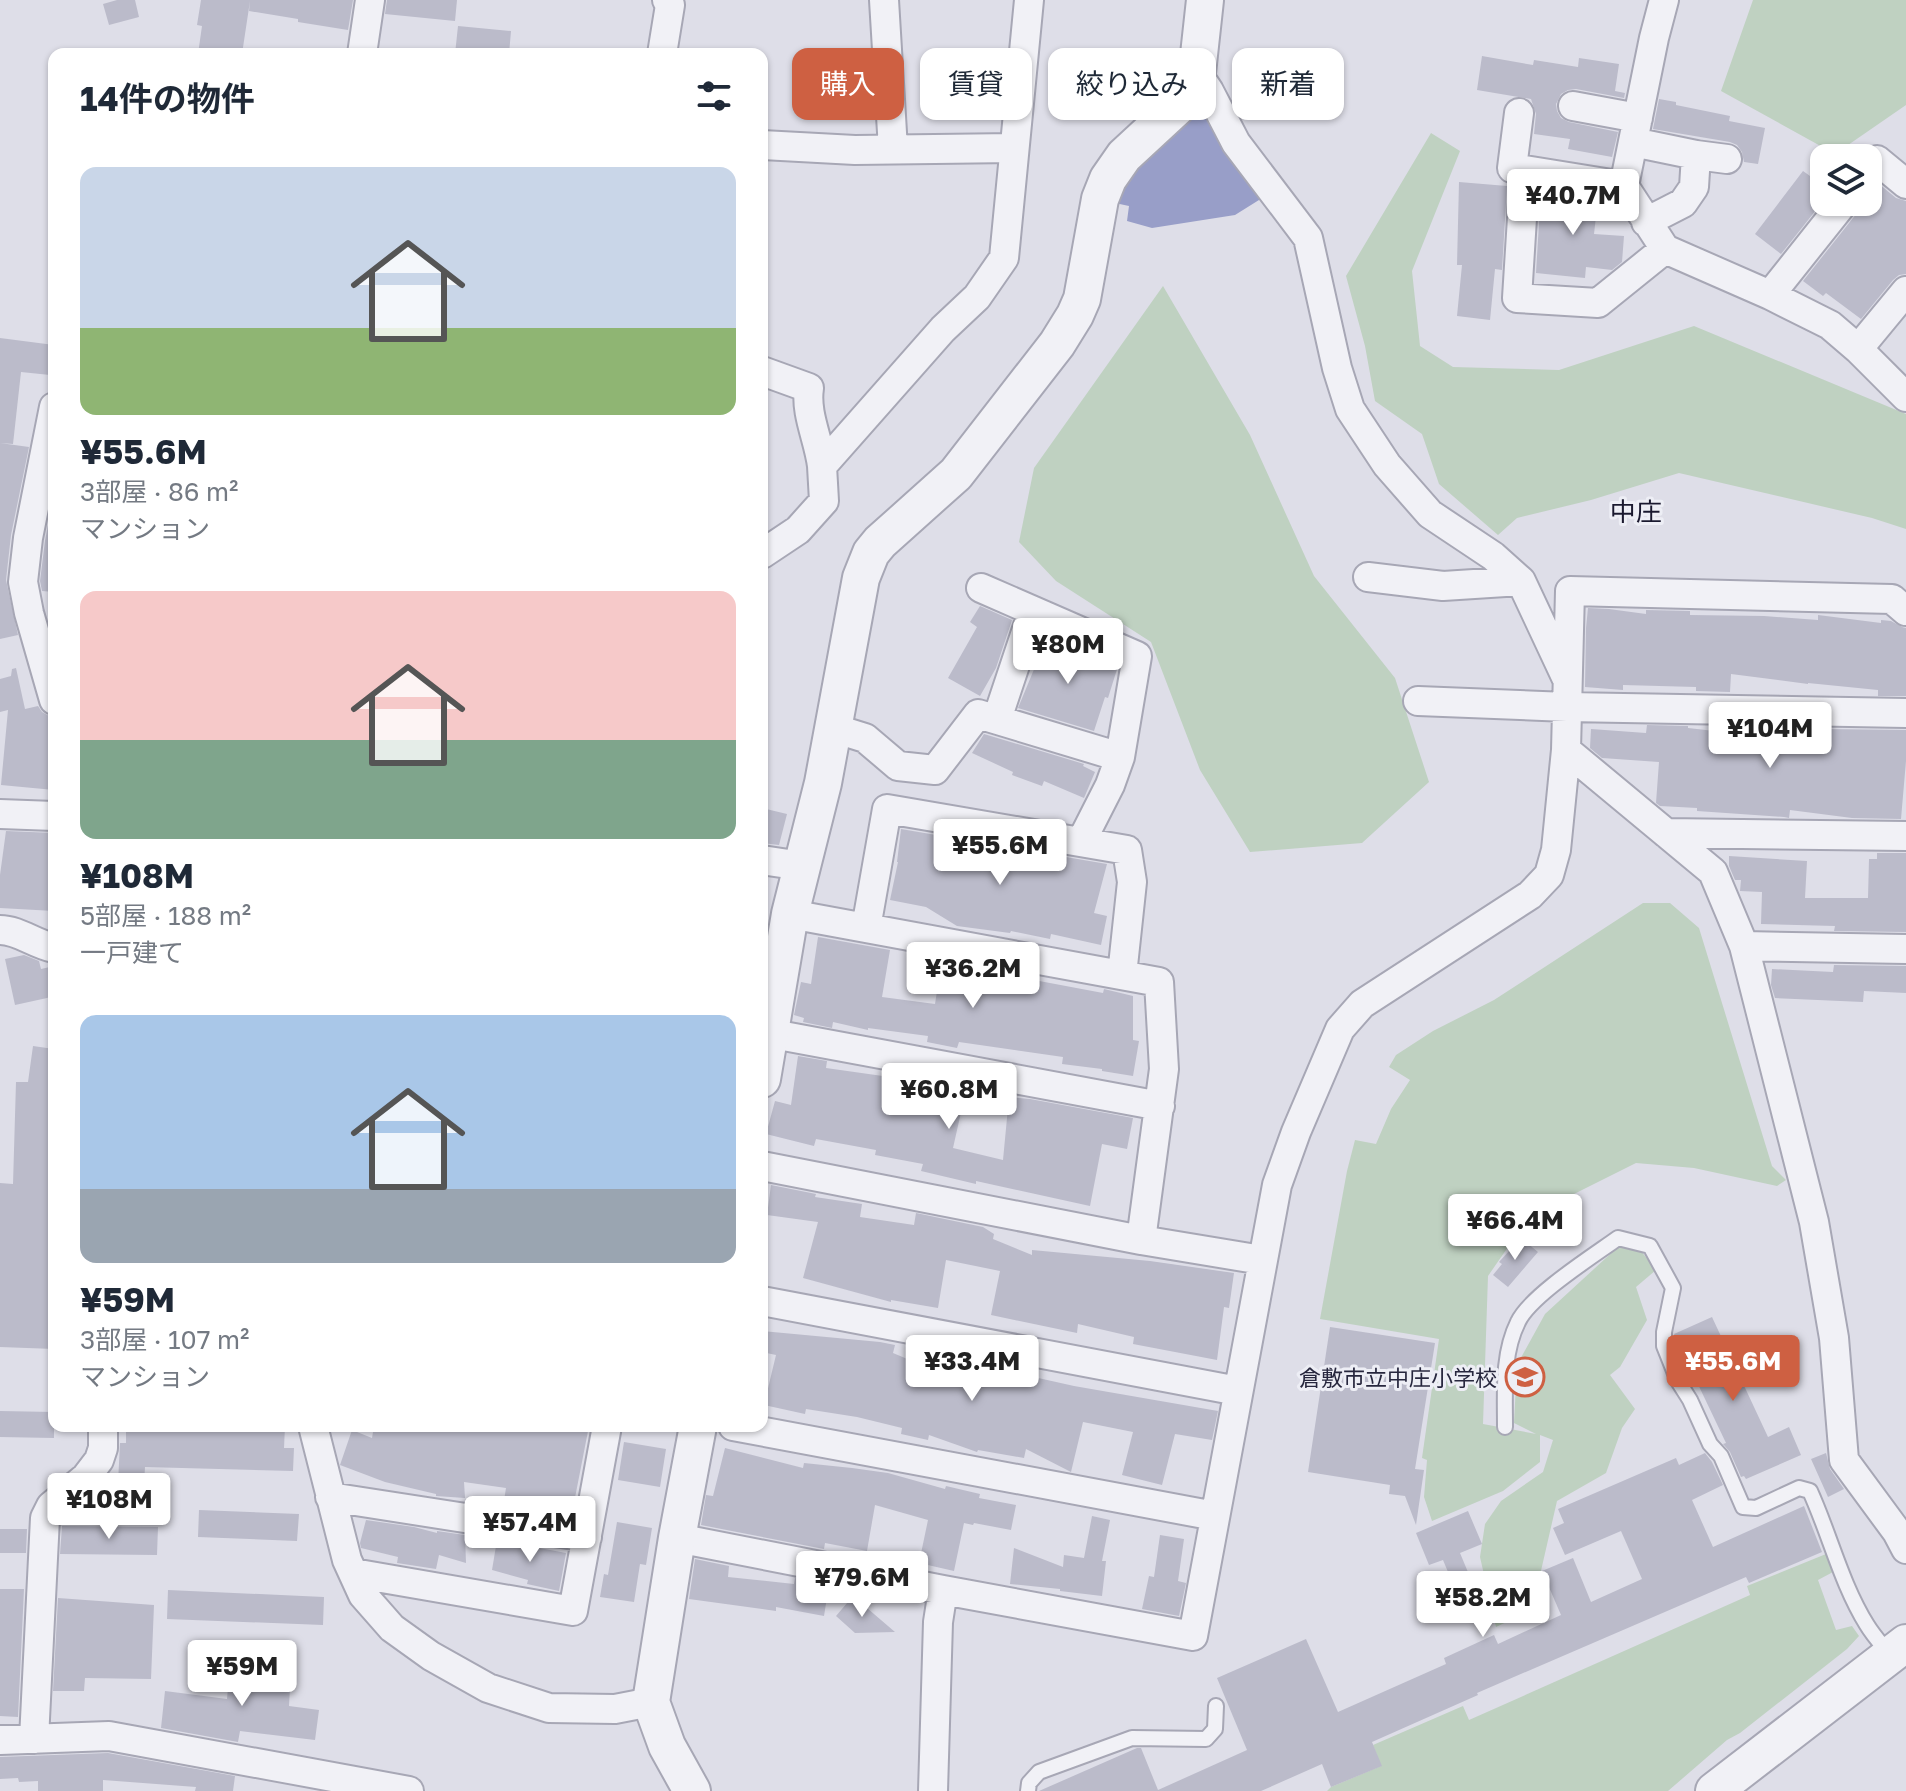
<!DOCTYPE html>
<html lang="ja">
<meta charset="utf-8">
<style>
body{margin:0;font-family:"Golos Text","Noto Sans JP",sans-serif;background:#f6f6f7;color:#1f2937;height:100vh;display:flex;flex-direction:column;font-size:30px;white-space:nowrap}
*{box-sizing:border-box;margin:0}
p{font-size:26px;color:#747a83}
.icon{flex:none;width:44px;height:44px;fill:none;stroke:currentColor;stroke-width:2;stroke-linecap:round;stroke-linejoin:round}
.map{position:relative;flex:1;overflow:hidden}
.sheet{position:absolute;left:48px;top:48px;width:720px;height:1384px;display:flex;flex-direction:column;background:#fff;border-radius:16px;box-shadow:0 2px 6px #0004}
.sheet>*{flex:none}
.hud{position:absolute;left:792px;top:48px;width:760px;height:72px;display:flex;gap:16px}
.tools{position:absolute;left:1810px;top:144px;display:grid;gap:16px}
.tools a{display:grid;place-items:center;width:72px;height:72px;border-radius:16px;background:#fff;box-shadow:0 2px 6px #0004;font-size:40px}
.price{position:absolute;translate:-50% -68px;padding:0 18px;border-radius:8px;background:#fff;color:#222;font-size:26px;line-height:52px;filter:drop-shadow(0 2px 4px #0008)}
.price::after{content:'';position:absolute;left:50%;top:48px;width:24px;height:18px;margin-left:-12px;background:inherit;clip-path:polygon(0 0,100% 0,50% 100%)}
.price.active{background:#ce6042;color:#fff}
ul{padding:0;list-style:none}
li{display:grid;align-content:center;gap:16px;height:424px;padding:0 32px}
li span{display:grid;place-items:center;height:248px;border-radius:16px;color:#555}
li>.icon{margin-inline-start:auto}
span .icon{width:144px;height:144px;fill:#fffc;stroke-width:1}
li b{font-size:34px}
h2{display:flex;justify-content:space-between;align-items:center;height:96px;padding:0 32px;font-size:34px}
.pill{padding:0 28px;border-radius:16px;background:#fff;box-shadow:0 2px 6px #0004;font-size:28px;line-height:72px}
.pill.active{background:#ce6042;color:#fff}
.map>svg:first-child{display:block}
</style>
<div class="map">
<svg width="1906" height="1791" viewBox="0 0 1906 1791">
<rect width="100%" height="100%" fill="#dedee8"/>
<!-- green -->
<path fill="#bfd1c1" d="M1753 0H1906V105L1835 154 1721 91Z
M1431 133 1460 151 1412 271 1420 346 1453 367 1559 370 1694 326 1906 414V529L1872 518 1679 473 1591 500 1517 518 1498 535 1439 484 1422 434 1375 401 1365 346 1346 276Z
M1163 286 1250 435 1314 576 1395 678 1429 782 1362 843 1250 852 1200 770 1151 642 1056 581 1019 542 1034 468Z
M1643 903H1670L1699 928 1772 1166 1786 1180 1777 1186 1694 1168 1636 1163 1568 1197 1515 1237 1488 1276 1483 1424 1536 1434 1514 1423 1517 1365 1545 1314 1619 1246 1641 1251 1656 1270 1636 1287 1647 1320 1620 1367 1610 1375 1635 1409 1622 1428 1606 1473 1557 1501 1532 1610 1496 1627 1480 1557 1485 1524 1501 1501 1543 1472 1553 1440 1540 1435V1462L1503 1491 1432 1521 1424 1497 1427 1460 1422 1458 1439 1339 1320 1319 1347 1171 1355 1140 1376 1144 1391 1109 1410 1080 1389 1067 1396 1055 1433 1031 1494 1000Z
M1826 1554 1833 1572 1818 1580 1836 1630 1852 1626 1859 1636 1847 1649 1740 1733 1727 1740 1668 1791H1327L1331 1787 1381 1766 1373 1745 1463 1706 1469 1720 1750 1595 1747 1586Z"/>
<!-- water -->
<path fill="#989ec8" d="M1209 102 1267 195 1235 215 1152 228 1127 221 1129 206 1115 203 1123 180 1177 126Z"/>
<!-- building -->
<path fill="#bbbbca" d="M117 0H135L139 17 109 25 103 4Z
M201 0H353L348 30 298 22V19L249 11 250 1 242 54H198L202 26 197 25Z
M387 0H457L455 21 385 14Z
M458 26 511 31 509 54H455Z
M1482 56 1533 65 1534 60 1578 67 1579 58 1619 64 1615 91 1625 93 1624 98 1576 89 1568 90 1561 94 1556 104 1557 111 1561 118 1569 122 1618 132 1612 157 1568 149 1570 139 1534 134 1536 114 1531 99 1477 90Z
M1659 99 1676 102V105L1730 116 1729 121 1765 128 1758 164 1744 162 1742 152 1737 145 1730 142 1653 129Z
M1803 171 1824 186V200L1781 254 1755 234Z
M1459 182 1507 186 1502 270 1495 269 1490 320 1457 316 1462 265H1457Z
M1879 184 1896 198 1906 201V274L1899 275 1893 280 1861 319 1826 293 1823 296 1803 281 1857 213 1861 202H1868V189L1874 188Z
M1541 190 1598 199 1594 234 1624 236 1622 262 1612 270 1586 267 1585 278 1536 273Z
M0 338 54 345 50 375 21 372 13 444 0 443Z
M0 443 29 447 11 535 6 580 18 635 0 639Z
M54 494V592L42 591 40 581 45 541Z
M980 606 1012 620 996 668 980 696 948 678 977 627 970 622Z
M1588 608 1609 609 1646 614V610L1690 611V615L1764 616 1818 620V615L1881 623V620L1891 621 1902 627 1906 628V696H1878V690L1808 683V684L1731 674 1730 692 1696 691V687L1623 685V690L1585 687 1586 628Z
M1047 638 1068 645 1067 650 1118 666 1108 698 1105 697 1094 731 1018 708Z
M16 668 25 709 38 706 42 712 49 716 54 737V790L1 785 8 710 0 712V679L11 676 12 669Z
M1647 725 1688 726V728L1759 736 1776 728 1821 735 1822 729 1906 730V761L1901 819 1852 818 1790 810 1789 818 1784 817 1697 811V808L1660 806 1656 803 1659 762 1602 758 1590 748 1591 729 1646 733Z
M984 734 1084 764 1083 766 1095 772 1084 798 1044 781 1042 786 1012 775 1013 772 972 753Z
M762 808 787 814 779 845 762 843Z
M901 829 1107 864 1094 913 1107 916 1101 945 1051 934 1050 939 1011 931 1010 933 957 926 926 907 890 900 898 862H897Z
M6 831 54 833V911L0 908V875Z
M1877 853H1906V932L1834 931 1835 926 1761 924 1762 892 1740 891 1741 880H1735L1729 866V856L1807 861 1805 898H1868L1869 859H1877Z
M818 937 890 950 882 997 935 1004 941 966 1007 976 1006 985 1034 980 1103 993 1104 989 1133 996V1040L1139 1041 1133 1076 1102 1071V1069L1062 1064 1063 1057 959 1042 957 1048 927 1042 928 1036 868 1028V1030L833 1022 832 1028 803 1022 804 1018 794 1015 801 982 811 984Z
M24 955 39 961 41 969 54 966V995L47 998 15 1005 5 959Z
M1834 965 1906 966V993L1864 991 1863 1002 1775 998 1771 985 1772 969 1833 972Z
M33 1046 54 1049V1349L0 1347V1183L13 1184 16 1082H28Z
M798 1056 827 1061 826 1068 911 1080 910 1087 964 1099 953 1148 1003 1160 1009 1097 1030 1099 1133 1118 1127 1149 1102 1144 1090 1206 976 1181V1184L921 1171 923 1164 875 1155 876 1150 816 1139 814 1146 766 1134 775 1101 791 1105Z
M771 1185 816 1194 815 1197 862 1204 860 1217 914 1225 916 1213 983 1227 994 1234 993 1239 1032 1255V1250L1150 1261 1234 1273 1229 1308 1224 1307 1217 1360 1133 1344 1134 1337 1078 1324 1077 1333 991 1315 1000 1271 946 1260 938 1308 891 1300V1302L803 1278 818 1222 767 1215Z
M1521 1238 1538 1252 1508 1287 1493 1275 1502 1264 1499 1262Z
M1712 1317 1768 1437 1789 1427 1801 1455 1746 1479 1744 1476 1741 1477 1730 1452 1723 1444 1726 1443 1674 1334Z
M1330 1327 1435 1343 1415 1469 1424 1470 1416 1525 1405 1496 1389 1494 1390 1485 1308 1472Z
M762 1331 880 1342 895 1345 893 1353 936 1371 935 1359 963 1363V1361L1074 1386 1218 1411 1212 1440 1175 1434 1162 1485 1122 1475 1133 1432 1083 1422 1071 1472 1026 1449 1024 1458 978 1450 977 1452 929 1435 928 1440 901 1434 902 1428 857 1417 806 1409 805 1414 764 1405 776 1355 762 1352Z
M0 1411 54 1412V1438L0 1437Z
M126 1426H285L284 1448H294L293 1471 145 1467 144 1484 118 1483 120 1443H126Z
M374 1426H589L572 1513 535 1505 534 1512 503 1507 506 1488 464 1482 465 1498 436 1496V1494L385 1482 340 1465 352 1430 372 1438Z
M624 1442 666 1449 660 1487 618 1480Z
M725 1448 803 1468 804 1463 852 1468 888 1473 945 1489 946 1486 980 1494 979 1498 1016 1505 1011 1530 974 1523 973 1525 964 1523 954 1571 919 1563 928 1520 875 1505 867 1551 825 1543 824 1549 701 1525 706 1495 713 1496Z
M1705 1453 1712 1462 1723 1485 1692 1500 1713 1547 1804 1506 1822 1552 1749 1583 1746 1577 1477 1693 1478 1695 1372 1742 1382 1766 1331 1787 1322 1764 1261 1791H1039L1137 1748H1141L1158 1790 1247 1750 1217 1678 1306 1639 1338 1712 1446 1664 1444 1658 1494 1635 1498 1644 1561 1615 1542 1571 1573 1558 1591 1602 1642 1579 1621 1531 1565 1555 1553 1528 1564 1523 1558 1509 1676 1458 1679 1465Z
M1826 1453 1830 1469 1844 1489 1828 1497 1811 1459Z
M199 1510 299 1514 297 1541 198 1537Z
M1468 1511 1482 1544 1460 1553 1485 1613 1468 1620 1443 1560 1429 1565 1416 1533Z
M1092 1516 1110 1520 1102 1561H1106L1102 1596 1060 1591V1589L1010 1584 1014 1548 1063 1567 1064 1555 1084 1558Z
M366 1520 414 1527 437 1533V1531L465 1535 466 1563 439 1555 436 1569 397 1563 398 1557 361 1548 360 1543Z
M617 1522 652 1528 646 1565 640 1564 634 1602 600 1597 604 1574 608 1575Z
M62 1526 158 1527 157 1555 60 1554Z
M0 1529H27L26 1553H0Z
M1160 1535 1184 1539 1178 1581 1186 1583 1179 1616 1142 1609 1149 1576 1154 1577Z
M497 1540 566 1553 559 1591 527 1584 528 1580 492 1570Z
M695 1559 729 1566 728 1577 794 1584 795 1578 829 1585 824 1616 776 1607V1611L689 1599Z
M0 1589H24L18 1717 0 1716Z
M168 1590 324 1597 323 1625 167 1619Z
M853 1596 895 1632 855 1633 836 1616Z
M58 1598 154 1605 151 1679 85 1678 84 1691H53Z
M230 1664 291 1670 289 1706 319 1710 315 1740 240 1731 238 1742 161 1728 165 1691 227 1699Z
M108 1753 235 1776 233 1791H195L196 1787 103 1780V1791H38V1781L19 1782 18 1778 0 1779V1757Z"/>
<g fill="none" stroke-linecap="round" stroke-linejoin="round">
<defs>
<path id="service" d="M1505 1427C1505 1392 1502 1354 1518 1322 1530 1296 1593 1256 1618 1238L1650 1246 1673 1288 1664 1332V1346L1678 1381 1690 1400 1710 1444 1721 1456 1743 1507 1756 1508 1799 1488 1810 1491C1830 1535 1841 1583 1867 1625 1873 1635 1882 1645 1890 1655
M1028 1791 1029 1783 1039 1772 1132 1738 1206 1739 1215 1729 1216 1706"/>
<path id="minor" d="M884 0 893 149
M1664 0 1654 38 1624 186 1665 249 1770 295 1830 325 1858 349 1906 397
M362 54 370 0
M662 54 670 5 667 0
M1197 73 1209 91 1236 143 1308 238 1337 368 1350 409 1387 465 1430 514 1493 556 1521 581 1566 677
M1573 106 1638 118
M1519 113 1512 168 1624 186
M1633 142 1696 155 1694 187 1683 203 1646 222
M762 145 855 150 1014 148
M1696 155 1727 159
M1525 170 1517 298 1598 303 1665 249
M1868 172 1877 160 1906 184
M1770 295 1844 202
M1858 349 1906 291
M762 371 809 388C805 414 819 440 822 466
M54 407 28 538 23 582 29 613 54 700
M762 554 798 530 824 501 822 466 943 329 977 297 1004 258 1029 0
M1368 577 1443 586 1521 581
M981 588 1137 656 1120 757 1110 785 1081 842
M1906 611 1892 599 1570 591 1566 750 1713 872 1744 946 1906 949
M1418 701 1567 707 1906 713
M997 719 1033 611
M833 728 865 738 898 766 935 770 978 714 1120 757
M0 814 54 816
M1666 833 1906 836
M762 860 802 866
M790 914 1159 982 1164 1069 1141 1240 1262 1260
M866 928 887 809 1127 850 1132 882 1122 975
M0 930C19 930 34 944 54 948
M1744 946 1814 1222 1834 1338 1844 1460 1897 1532 1906 1549
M762 1032 1160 1106
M762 1166 1141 1240
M762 1301 1238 1391
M313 1426 347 1560 363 1595 392 1628 431 1656 488 1688 549 1708 615 1709 651 1702
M733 1426 1215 1516
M330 1497 587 1537
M677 1538 943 1590 1193 1636 1277 1185 1296 1132 1340 1029 1362 1004 1530 895 1549 875 1556 850 1566 750
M353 1573 573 1611 607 1426
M34 1739 45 1518 51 1506 86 1477 99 1460 103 1448V1426
M0 1740 109 1736 409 1791
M933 1791 938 1622 943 1590"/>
<path id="tertiary" d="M762 1079 790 914 823 783 861 578 871 553 880 542 956 474 1057 344 1075 315 1082 299 1100 199 1108 179 1124 156 1177 107 1190 93 1197 73 1205 0
M692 1791 667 1746 651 1702 677 1538 698 1426
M1714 1791 1906 1643"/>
</defs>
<!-- service casing -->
<use href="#service" stroke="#a7a7b5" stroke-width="18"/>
<!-- minor casing -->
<use href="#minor" stroke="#a7a7b5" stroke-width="32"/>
<!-- tertiary casing -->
<use href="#tertiary" stroke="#a7a7b5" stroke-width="40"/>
<!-- service -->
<use href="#service" stroke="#f1f1f6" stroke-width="14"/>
<!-- minor -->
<use href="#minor" stroke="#f1f1f6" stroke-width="28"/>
<!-- tertiary -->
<use href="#tertiary" stroke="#f1f1f6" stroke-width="36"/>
</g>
<!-- icons -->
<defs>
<symbol id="school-ring" viewBox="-11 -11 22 22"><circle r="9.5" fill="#edeef5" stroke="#ce6042" stroke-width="1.5"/><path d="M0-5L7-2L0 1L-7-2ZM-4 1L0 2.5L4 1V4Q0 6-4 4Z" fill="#ce6042"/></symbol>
</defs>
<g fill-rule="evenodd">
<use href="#school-ring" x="1503" y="1355" width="44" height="44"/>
</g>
<g text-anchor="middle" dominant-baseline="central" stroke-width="6" stroke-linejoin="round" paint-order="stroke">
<!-- poi labels -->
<g font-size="22" fill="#27273e" stroke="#edeef5" text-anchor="end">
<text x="1497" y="1377">倉敷市立中庄小学校</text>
</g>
<!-- quarter labels -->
<g font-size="26" fill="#1a192f" stroke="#edeef5">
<text x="1636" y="511">中庄</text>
</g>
</g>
</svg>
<div class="tools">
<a><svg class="icon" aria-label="layers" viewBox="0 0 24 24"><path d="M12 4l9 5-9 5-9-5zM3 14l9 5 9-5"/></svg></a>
</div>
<b class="price" style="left:1573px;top:237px">¥40.7M</b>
<b class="price" style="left:1068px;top:686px">¥80M</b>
<b class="price" style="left:1770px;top:770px">¥104M</b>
<b class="price" style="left:1000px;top:887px">¥55.6M</b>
<b class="price" style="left:973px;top:1010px">¥36.2M</b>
<b class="price" style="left:949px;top:1131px">¥60.8M</b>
<b class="price" style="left:1515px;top:1262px">¥66.4M</b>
<b class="price" style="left:972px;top:1403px">¥33.4M</b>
<b class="price active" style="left:1733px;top:1403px">¥55.6M</b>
<b class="price" style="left:109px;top:1541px">¥108M</b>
<b class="price" style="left:530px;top:1564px">¥57.4M</b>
<b class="price" style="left:862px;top:1619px">¥79.6M</b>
<b class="price" style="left:1483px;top:1639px">¥58.2M</b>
<b class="price" style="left:242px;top:1708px">¥59M</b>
<div class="hud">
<a class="pill active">購入</a>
<a class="pill">賃貸</a>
<a class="pill">絞り込み</a>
<a class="pill">新着</a>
</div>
<section class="sheet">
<h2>14件の物件<svg class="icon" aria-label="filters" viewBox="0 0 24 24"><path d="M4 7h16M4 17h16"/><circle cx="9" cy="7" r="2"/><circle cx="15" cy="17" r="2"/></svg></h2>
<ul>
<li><span style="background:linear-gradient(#c9d6e8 65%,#8fb573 0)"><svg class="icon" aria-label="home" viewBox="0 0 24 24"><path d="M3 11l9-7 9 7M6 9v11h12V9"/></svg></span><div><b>¥55.6M</b><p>3部屋 · 86 m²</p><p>マンション</p></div></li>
<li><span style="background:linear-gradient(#f6c9c9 60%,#7fa58c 0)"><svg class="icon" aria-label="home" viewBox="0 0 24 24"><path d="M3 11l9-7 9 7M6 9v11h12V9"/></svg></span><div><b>¥108M</b><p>5部屋 · 188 m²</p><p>一戸建て</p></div></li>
<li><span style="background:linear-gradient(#a9c7e8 70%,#9aa5b1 0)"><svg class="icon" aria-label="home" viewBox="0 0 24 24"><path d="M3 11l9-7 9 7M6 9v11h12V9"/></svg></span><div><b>¥59M</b><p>3部屋 · 107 m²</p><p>マンション</p></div></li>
</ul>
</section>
</div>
